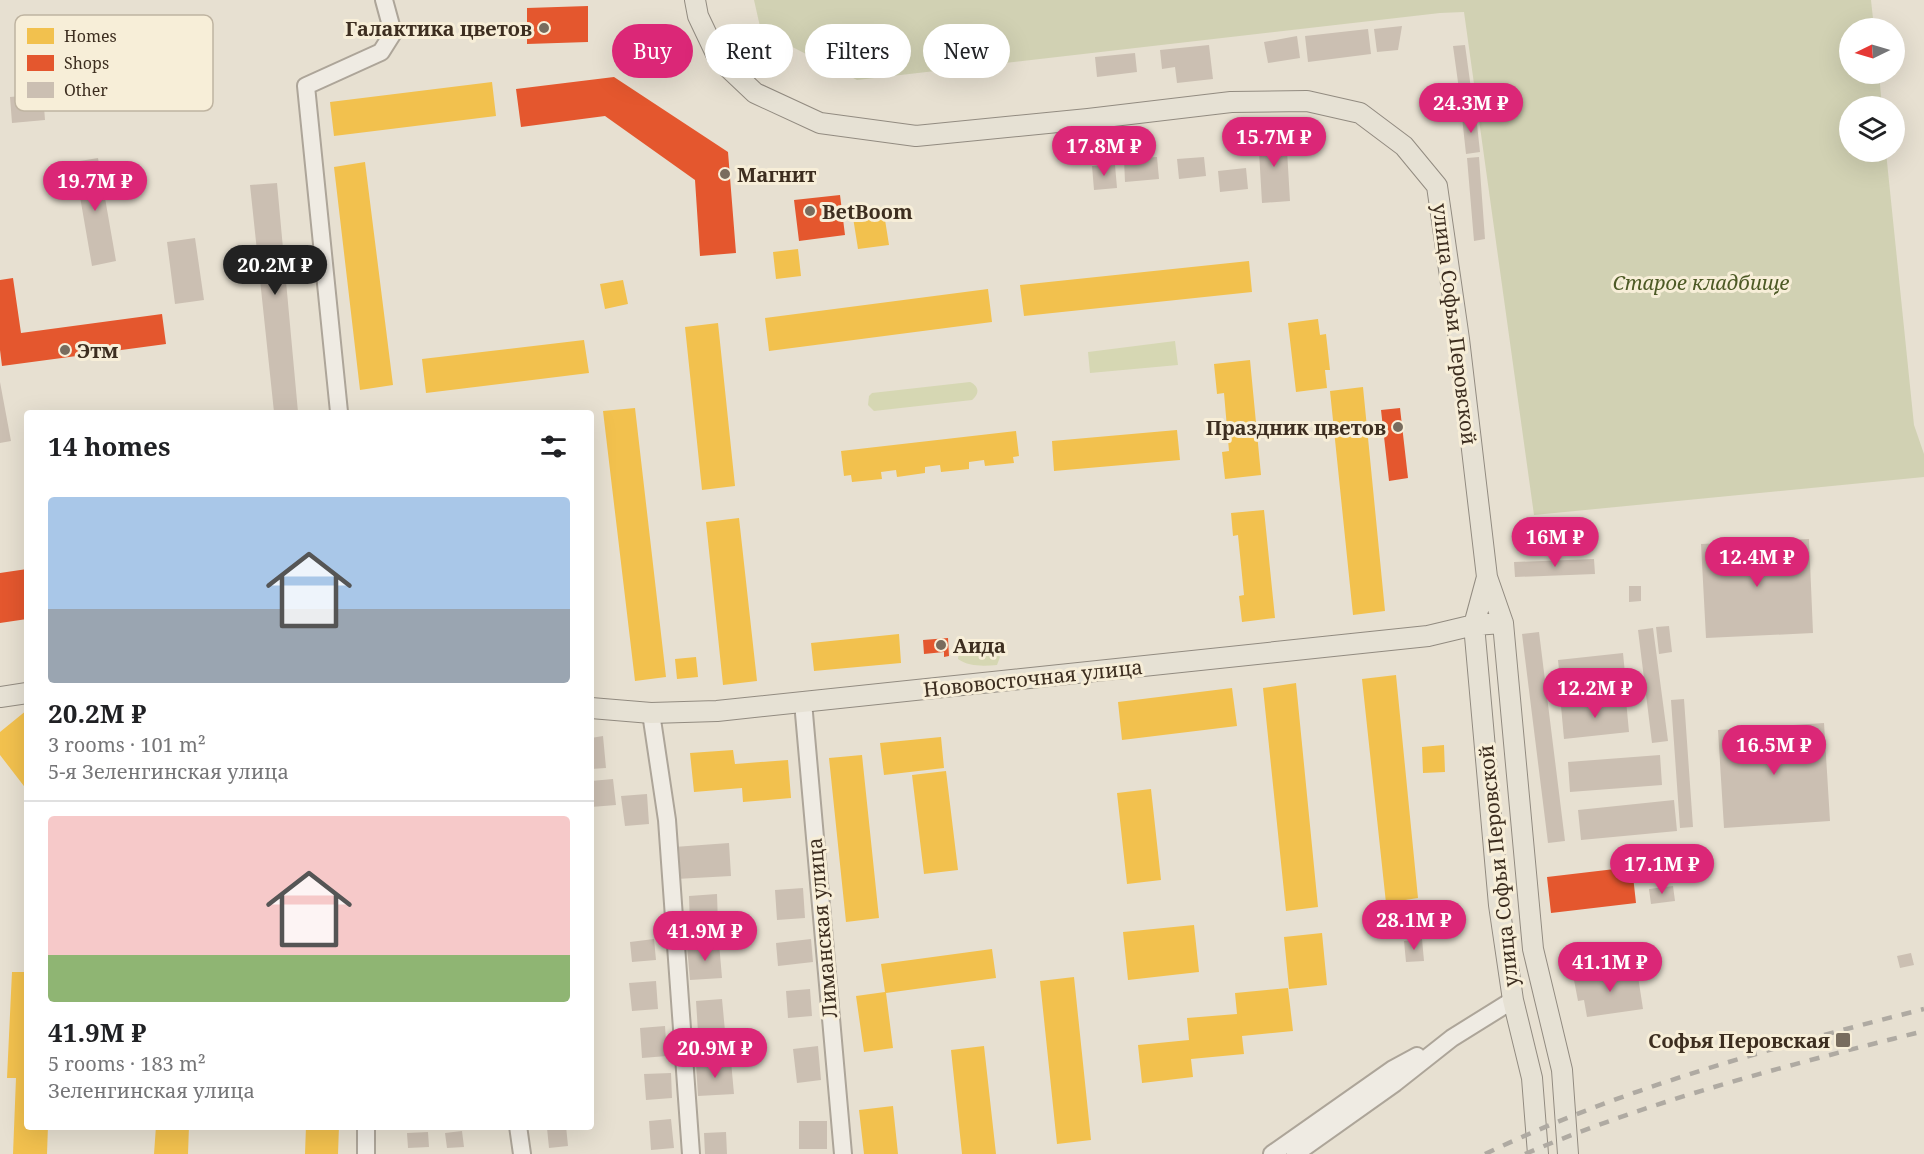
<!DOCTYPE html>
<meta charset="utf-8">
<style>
body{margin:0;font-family:"Noto Serif",serif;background:#f6f6f6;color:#202124;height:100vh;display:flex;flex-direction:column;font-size:22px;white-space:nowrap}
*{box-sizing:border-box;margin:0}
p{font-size:20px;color:#757577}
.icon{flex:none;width:33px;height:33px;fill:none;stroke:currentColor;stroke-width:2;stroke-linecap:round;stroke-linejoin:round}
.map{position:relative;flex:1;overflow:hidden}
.panel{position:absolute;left:24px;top:410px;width:570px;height:720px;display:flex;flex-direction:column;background:#fff;border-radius:6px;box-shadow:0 6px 24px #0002}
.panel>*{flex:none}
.guide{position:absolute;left:612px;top:24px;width:570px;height:54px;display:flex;gap:12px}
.needle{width:39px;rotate:265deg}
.controls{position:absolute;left:1839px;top:18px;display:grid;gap:12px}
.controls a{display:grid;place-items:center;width:66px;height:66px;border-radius:50%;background:#fff;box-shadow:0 6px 24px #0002;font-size:30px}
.price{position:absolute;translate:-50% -51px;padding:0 14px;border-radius:21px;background:#db2777;color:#fff;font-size:20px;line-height:39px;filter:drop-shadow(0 2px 3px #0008)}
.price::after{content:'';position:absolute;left:50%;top:36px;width:18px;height:14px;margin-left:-9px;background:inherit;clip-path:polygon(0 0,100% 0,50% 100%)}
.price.active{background:#222;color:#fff}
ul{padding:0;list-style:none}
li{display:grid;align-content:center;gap:12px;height:318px;padding:0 24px}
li+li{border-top:2px solid #e0e0e0}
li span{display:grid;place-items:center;height:186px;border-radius:6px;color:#555}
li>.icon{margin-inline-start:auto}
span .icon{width:108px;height:108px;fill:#fffc;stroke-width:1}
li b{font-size:26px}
h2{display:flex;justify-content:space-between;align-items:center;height:72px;padding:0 24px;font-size:26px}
.chip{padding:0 21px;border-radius:27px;background:#fff;box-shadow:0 6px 24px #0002;font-size:21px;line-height:54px}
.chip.active{background:#db2777;color:#fff}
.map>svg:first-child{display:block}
</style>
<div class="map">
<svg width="1924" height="1154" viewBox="0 0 1924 1154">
<rect width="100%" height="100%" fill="#e7e0d1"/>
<!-- green -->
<path fill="#d6d7b3" d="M1175 341 1178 365 1090 373 1088 352Z
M970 382C979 386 980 394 972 400L874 411 868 405 869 396 872 393Z
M979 649C989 649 994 649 1000 657L997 665C984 666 969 667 958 659L959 652Z"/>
<!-- cemetery -->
<path fill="#d1d1b3" d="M754 0H1871L1874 28H1850V74H1879L1882 106H1850V152H1886L1914 425 1924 454V477L1534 515 1464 12 1440 13 857 80 761 31Z"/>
<!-- homes -->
<path fill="#f2c14e" d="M492 82 496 116 334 136 330 102Z
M365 162 393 385 360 390 334 167Z
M883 207 889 245 858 249 852 211Z
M798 249 801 276 776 279 773 252Z
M1249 261 1252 292 1024 316 1020 285Z
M623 280 628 304 605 309 600 284Z
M988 289 992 322 769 351 765 318Z
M1318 319 1320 335 1326 334 1330 370H1325L1327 388 1296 392 1288 323Z
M718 323 735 486 702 490 685 327Z
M584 340 589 373 426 393 422 359Z
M1250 360 1261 475 1225 479 1222 452 1229 451 1224 393 1217 394 1214 364Z
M1363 387 1385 611 1353 615 1330 391Z
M635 408 666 677 635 681 603 411Z
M1177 430 1180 460 1054 471 1052 441Z
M1016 431 1019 456 1013 457 1014 463 985 466 984 460 969 462V469L941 472 940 465 925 467V473L897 477 896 470 881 472 882 479 852 482 851 475 844 476 841 451Z
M1264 510 1275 618 1242 622 1239 596 1244 595 1238 535 1233 536 1231 513Z
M739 518 757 681 723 685 706 522Z
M899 634 901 663 814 671 811 643Z
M696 657 698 677 677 679 675 659Z
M1396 675 1418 898 1386 903 1362 679Z
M1296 683 1318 907 1286 911 1263 688Z
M1232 688 1237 726 1122 740 1118 702Z
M27 710V790L0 755V732Z
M941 737 944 768 884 775 880 743Z
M1444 745 1445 772 1423 773 1422 747Z
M733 750 735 764 788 760 791 798 743 802 742 788 694 792 690 753Z
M862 755 879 918 846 922 829 758Z
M946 771 958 870 924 874 912 775Z
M1151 789 1161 880 1127 884 1117 793Z
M1194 925 1199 972 1128 980 1123 932Z
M1322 933 1327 985 1289 989 1284 937Z
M992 949 996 978 886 993 893 1048 864 1052 856 996 885 992 881 964Z
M12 972H27V1126H48L47 1154H13L16 1078H7Z
M1074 977 1091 1140 1057 1144 1040 981Z
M1288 988 1293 1031 1242 1036 1244 1054 1191 1059 1193 1077 1142 1083 1138 1045 1189 1040 1187 1018 1237 1014 1235 993Z
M984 1046 996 1154H962L951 1050Z
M893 1106 898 1154H864L859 1110Z
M156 1126H189L188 1154H154Z
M306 1126H339L338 1154H305Z"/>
<!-- shops -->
<path fill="#e4572e" d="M588 6V42L527 44V8Z
M614 77 728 152 736 253 700 256 695 180 605 116 521 127 516 89Z
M840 195 845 235 799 241 794 200Z
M13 278 21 333 162 314 166 344 2 366 0 350V280Z
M1400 408 1408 478 1389 481 1381 410Z
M27 569V619L0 623V573Z
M948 638 949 656 944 657V652L924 654 923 640Z
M1632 867 1636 903 1551 913 1547 877Z"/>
<!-- building -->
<path fill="#cbbfb2" d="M1402 26 1398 50 1377 52 1374 29Z
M1368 29 1371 54 1308 62 1305 36Z
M1297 36 1300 58 1268 63 1264 42Z
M1209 45 1213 79 1177 83 1175 67 1162 69 1160 50Z
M1465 45 1473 103 1461 104 1453 46Z
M1135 53 1137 72 1097 77 1095 57Z
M43 94 45 120 12 123 10 97Z
M1476 115 1480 152 1466 154 1462 117Z
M1286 133 1290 201 1262 203 1258 134Z
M1157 157 1159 179 1125 182 1124 159Z
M1204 157 1206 176 1179 179 1177 159Z
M1479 157 1485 239 1474 241 1467 158Z
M98 158 116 261 92 266 74 162Z
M1115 165 1117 188 1094 190 1092 166Z
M1246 168 1248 189 1220 192 1218 171Z
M277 183 298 412H274L250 185Z
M195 238 204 300 175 304 167 242Z
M0 382 11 441 0 443Z
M1809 539 1813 633 1706 638 1701 544Z
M1594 559 1595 574 1515 577 1514 562Z
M1629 586H1641V601L1629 602Z
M1669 626 1672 652 1659 654 1656 627Z
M1653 628 1668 741 1652 743 1638 630Z
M1539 632 1565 841 1548 843 1522 634Z
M1623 653 1626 684 1561 690 1558 660Z
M1684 699 1693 827 1680 828 1671 700Z
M1626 700 1629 732 1564 739 1561 706Z
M1824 723 1830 821 1724 828 1718 730Z
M603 736 606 768 591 769V738Z
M1660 755 1662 785 1570 792 1568 762Z
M613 779 616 805 591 807V781Z
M647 794 649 824 625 826 621 796Z
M1674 800 1677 831 1581 840 1578 810Z
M729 843 731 876 676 879 674 847Z
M1673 886 1675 901 1651 904 1649 889Z
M803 888 805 918 777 920 775 890Z
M717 894 718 925 690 926 689 896Z
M654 939 656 960 632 962 630 942Z
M811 939 813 962 778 966 776 943Z
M1422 939 1424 961 1406 962 1404 941Z
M719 943 722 978 690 980 687 946Z
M1620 952 1623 965 1609 968 1606 955Z
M1911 953 1914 965 1900 968 1897 956Z
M1637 970 1643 1009 1587 1017 1584 1000 1578 1001 1574 980Z
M656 981 658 1009 632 1011 629 983Z
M810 989 812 1016 788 1018 786 991Z
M722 999 725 1031 698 1032 696 1001Z
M665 1026 667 1056 642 1058 640 1028Z
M818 1046 821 1080 797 1083 793 1049Z
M731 1061 734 1094 698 1096 696 1063Z
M671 1073 672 1098 646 1100 644 1074Z
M671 1119 674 1148 651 1150 649 1121Z
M799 1121H827V1149H799Z
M566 1126 568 1146 549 1148 547 1128Z
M462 1131 464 1147 447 1148 445 1133Z
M428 1132 429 1147 408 1148 407 1133Z
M726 1132 727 1154H705L704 1133Z"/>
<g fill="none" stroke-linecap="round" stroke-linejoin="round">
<defs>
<path id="minor" d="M339 412 306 86 381 52 393 33 384 0
M803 702 843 1154
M651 713 667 820 691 1154
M518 1126 522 1154
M366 1154V1126
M1272 1154 1393 1069 1417 1056
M1295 1154 1395 1083 1452 1038 1513 1000"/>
<path id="major" d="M695 0 698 16 718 58 755 93 820 123 916 136 1088 119 1231 102 1307 101 1360 113 1404 146 1437 186 1459 339 1487 577 1503 623 1533 949 1562 1070 1568 1154
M1487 577 1474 625 1499 905 1513 1000 1532 1078 1538 1154
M0 697 27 693
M591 708 651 713 717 711 1428 636 1474 625 1503 623"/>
</defs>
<!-- minor casing -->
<use href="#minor" stroke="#ada599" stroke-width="20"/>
<!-- major casing -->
<use href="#major" stroke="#928b80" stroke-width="22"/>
<!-- minor -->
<use href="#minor" stroke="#efebe3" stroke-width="16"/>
<!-- major -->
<use href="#major" stroke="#e6e1d4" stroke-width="20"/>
<!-- rail -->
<path stroke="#afaaa2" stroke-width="4.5" stroke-dasharray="10 10" stroke-linecap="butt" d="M1485 1154C1625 1087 1774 1047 1924 1009
M1525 1154C1654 1099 1789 1065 1924 1031"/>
</g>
<!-- markers -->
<g fill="#786c5e" stroke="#f7eed8" stroke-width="2">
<circle cx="544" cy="28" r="6"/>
<circle cx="725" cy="174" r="6"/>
<circle cx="810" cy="211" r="6"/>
<circle cx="65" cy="350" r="6"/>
<circle cx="1398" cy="427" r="6"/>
<circle cx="941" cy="645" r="6"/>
<rect x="1835" y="1032" width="16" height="16" rx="3"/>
</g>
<g text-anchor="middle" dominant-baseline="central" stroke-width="6" stroke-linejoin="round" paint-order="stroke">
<!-- poi labels -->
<g font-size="20" font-weight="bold" fill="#3d2e20" stroke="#f7eed8" text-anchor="start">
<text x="532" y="28" text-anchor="end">Галактика цветов</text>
<text x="737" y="174">Магнит</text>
<text x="822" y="211">BetBoom</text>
<text x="77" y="350">Этм</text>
<text x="1386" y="427" text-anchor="end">Праздник цветов</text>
<text x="953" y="645">Аида</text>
<text x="1830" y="1040" text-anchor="end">Софья Перовская</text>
</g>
<!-- park labels -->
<g font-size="20" font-style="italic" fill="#4d5a26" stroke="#f7eed8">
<text x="1701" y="282">Старое кладбище</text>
</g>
<!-- street labels -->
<g font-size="20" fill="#3d2e20" stroke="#f7eed8">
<text transform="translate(1455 324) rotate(83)">улица Софьи Перовской</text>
<text transform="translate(1033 678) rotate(-6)">Нововосточная улица</text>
<text transform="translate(1498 866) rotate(-96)">улица Софьи Перовской</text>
<text transform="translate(822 928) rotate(-95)">Лиманская улица</text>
</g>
</g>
<!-- legend -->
<rect x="15" y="15" width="198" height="96" rx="9" fill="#f7eed8" stroke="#bfb4a1" stroke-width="1.5"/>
<rect x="27" y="28" width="27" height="16" fill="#f2c14e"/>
<rect x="27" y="55" width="27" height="16" fill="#e4572e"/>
<rect x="27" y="82" width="27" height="16" fill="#cbbfb2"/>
<g font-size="16" fill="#3d2e20">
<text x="64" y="42">Homes</text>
<text x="64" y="69">Shops</text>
<text x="64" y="96">Other</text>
</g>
</svg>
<div class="controls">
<a><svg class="needle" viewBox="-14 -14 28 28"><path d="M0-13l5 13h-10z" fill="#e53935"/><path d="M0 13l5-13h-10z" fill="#757577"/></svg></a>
<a><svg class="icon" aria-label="layers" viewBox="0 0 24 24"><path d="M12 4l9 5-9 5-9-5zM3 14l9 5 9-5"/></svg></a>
</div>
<b class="price" style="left:1471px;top:134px">24.3M ₽</b>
<b class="price" style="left:1274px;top:168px">15.7M ₽</b>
<b class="price" style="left:1104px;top:177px">17.8M ₽</b>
<b class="price" style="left:95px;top:212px">19.7M ₽</b>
<b class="price active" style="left:275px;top:296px">20.2M ₽</b>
<b class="price" style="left:1555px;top:568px">16M ₽</b>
<b class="price" style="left:1757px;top:588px">12.4M ₽</b>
<b class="price" style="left:1595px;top:719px">12.2M ₽</b>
<b class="price" style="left:1774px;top:776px">16.5M ₽</b>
<b class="price" style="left:1662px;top:895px">17.1M ₽</b>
<b class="price" style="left:1414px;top:951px">28.1M ₽</b>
<b class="price" style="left:705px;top:962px">41.9M ₽</b>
<b class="price" style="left:1610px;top:993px">41.1M ₽</b>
<b class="price" style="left:715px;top:1079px">20.9M ₽</b>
<div class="guide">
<a class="chip active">Buy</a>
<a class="chip">Rent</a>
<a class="chip">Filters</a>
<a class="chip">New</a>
</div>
<section class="panel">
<h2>14 homes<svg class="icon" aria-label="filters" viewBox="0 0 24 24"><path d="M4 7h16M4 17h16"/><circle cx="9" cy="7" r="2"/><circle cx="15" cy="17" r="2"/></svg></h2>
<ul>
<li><span style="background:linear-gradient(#a9c7e8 60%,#9aa5b1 0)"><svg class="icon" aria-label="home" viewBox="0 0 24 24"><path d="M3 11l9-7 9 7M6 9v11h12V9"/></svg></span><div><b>20.2M ₽</b><p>3 rooms · 101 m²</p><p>5-я Зеленгинская улица</p></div></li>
<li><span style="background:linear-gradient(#f6c9c9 75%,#8fb573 0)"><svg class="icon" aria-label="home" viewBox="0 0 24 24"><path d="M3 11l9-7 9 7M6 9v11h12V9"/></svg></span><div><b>41.9M ₽</b><p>5 rooms · 183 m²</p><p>Зеленгинская улица</p></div></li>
</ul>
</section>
</div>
